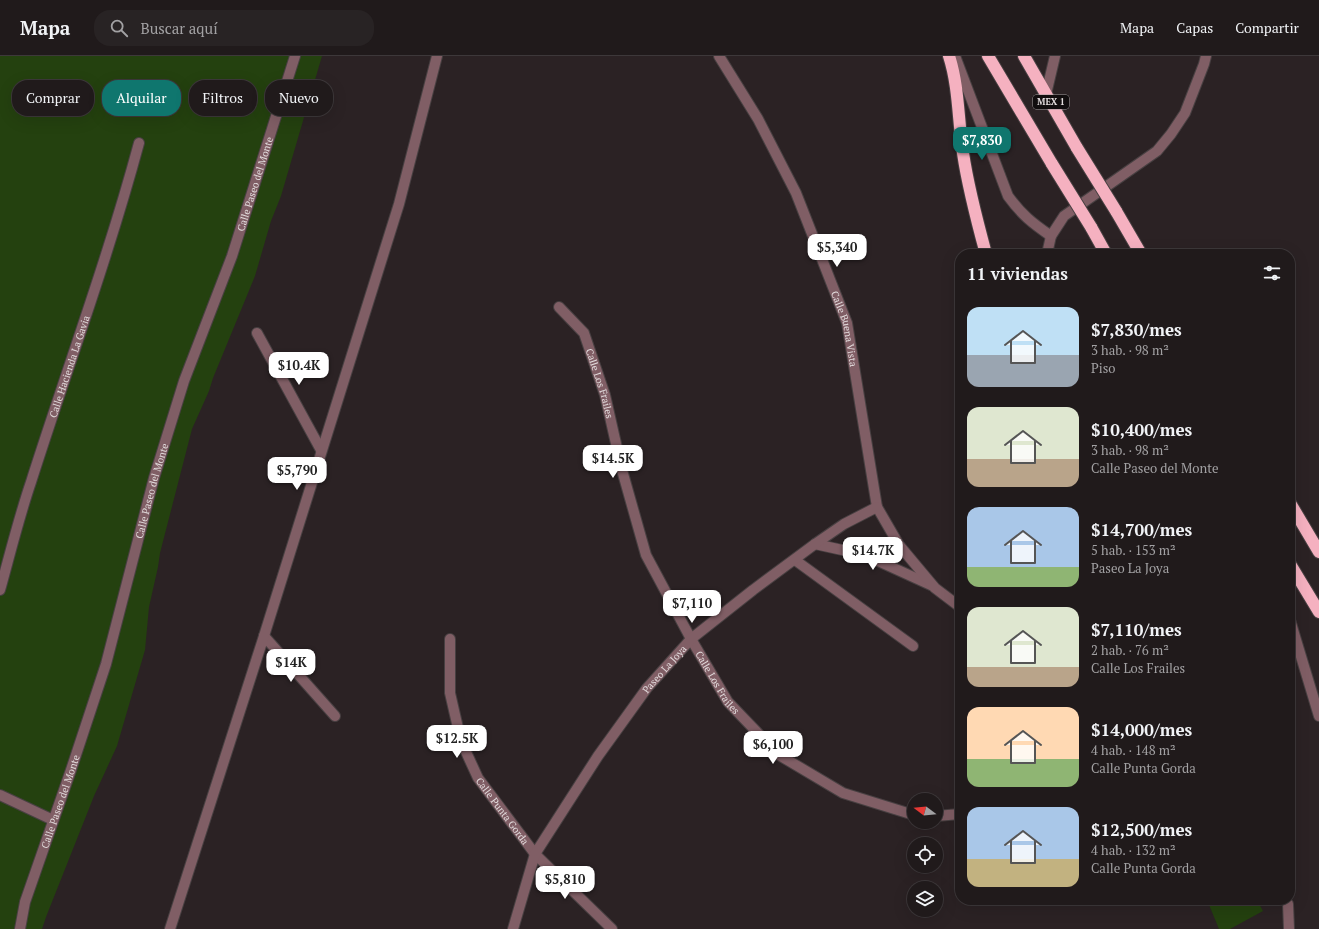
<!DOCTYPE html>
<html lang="es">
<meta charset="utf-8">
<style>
body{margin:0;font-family:"PT Serif",serif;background:#282324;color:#f1f3f6;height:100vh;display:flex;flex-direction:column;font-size:15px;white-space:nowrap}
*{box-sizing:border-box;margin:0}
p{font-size:13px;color:#a2a1a3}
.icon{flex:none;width:22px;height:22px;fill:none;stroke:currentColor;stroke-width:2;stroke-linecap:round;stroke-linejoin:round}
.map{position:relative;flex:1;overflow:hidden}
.sheet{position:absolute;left:955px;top:193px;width:340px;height:656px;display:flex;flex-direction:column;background:#201a1b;border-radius:16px;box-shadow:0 4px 16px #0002,0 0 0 1px #3d383a}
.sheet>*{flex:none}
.banner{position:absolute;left:12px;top:24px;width:380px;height:36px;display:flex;gap:8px}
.needle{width:26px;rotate:286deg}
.tools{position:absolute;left:907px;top:737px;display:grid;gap:8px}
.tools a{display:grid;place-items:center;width:36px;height:36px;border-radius:50%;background:#201a1b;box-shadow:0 4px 16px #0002,0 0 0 1px #3d383a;font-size:20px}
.price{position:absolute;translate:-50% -34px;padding:0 9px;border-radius:8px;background:#fff;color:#222;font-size:13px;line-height:26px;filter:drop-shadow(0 1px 2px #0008)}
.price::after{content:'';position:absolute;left:50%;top:24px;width:12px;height:9px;margin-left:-6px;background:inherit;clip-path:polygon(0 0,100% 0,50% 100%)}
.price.selected{background:#0f766e;color:#fff}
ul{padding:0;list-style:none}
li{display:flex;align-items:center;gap:12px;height:100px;padding:0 12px}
li span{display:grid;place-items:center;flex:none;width:112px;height:80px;border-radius:12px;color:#555}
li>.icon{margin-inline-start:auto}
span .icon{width:48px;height:48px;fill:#fffc;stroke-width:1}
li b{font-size:17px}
h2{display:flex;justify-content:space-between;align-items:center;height:48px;padding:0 12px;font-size:17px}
.chip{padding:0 14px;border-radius:16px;background:#201a1b;box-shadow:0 4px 16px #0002,0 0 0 1px #3d383a;font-size:14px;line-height:36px}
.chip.selected{background:#0f766e;color:#fff}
header{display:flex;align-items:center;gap:24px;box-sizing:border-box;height:56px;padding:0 20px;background:#201a1b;border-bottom:1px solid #3d383a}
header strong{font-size:19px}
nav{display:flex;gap:22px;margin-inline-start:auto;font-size:14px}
.search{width:280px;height:36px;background:#282324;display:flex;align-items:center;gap:10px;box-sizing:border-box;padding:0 14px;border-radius:16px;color:#a2a1a3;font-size:15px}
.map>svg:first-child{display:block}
</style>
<header>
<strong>Mapa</strong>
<div class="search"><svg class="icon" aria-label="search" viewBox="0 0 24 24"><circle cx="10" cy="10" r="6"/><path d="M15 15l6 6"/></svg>Buscar aquí</div>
<nav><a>Mapa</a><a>Capas</a><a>Compartir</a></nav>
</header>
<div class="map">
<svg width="1319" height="873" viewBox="0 0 1319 873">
<rect width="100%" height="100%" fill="#2b2224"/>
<!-- green -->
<path fill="#24410f" d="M0 0H322L281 140 271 165 255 220 213 322 209 335 192 373 160 497 158 511 149 551 145 594 117 690 94 740 46 861 42 873H0Z
M1207 844H1257L1263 855 1230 873H1219Z"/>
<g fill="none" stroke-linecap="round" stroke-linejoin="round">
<defs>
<g id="minor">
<path id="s1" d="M719 0 758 63 796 137 847 267 877 451"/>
<path d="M955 0 1008 140C1022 159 1032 167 1051 180"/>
<path d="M1046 38 1055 0"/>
<path d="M1047 198 1051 180 1064 160 1157 95 1171 78 1185 57 1204 8 1206 0"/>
<path id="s2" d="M559 251 584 277 605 339 622 414 646 499 691 583 728 646 779 699 843 737 914 759"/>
<path d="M257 277 321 394"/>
<path d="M815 488 865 499 933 530"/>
<path d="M795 504 913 590"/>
<path id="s3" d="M0 534C10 498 19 461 31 426 67 313 108 202 139 87"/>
<path d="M1290 564 1319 660"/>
<path d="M264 580 335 660"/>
<path id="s4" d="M450 583V637L461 685 478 722 535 798 612 873"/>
<path d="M0 739 53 764"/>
<path d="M936 760 960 758"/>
<path d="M1288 848 1289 873"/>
<path id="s5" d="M20 873 25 846 71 714 106 608 154 422 184 325 232 200 295 0"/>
<path d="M170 873 264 580 399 148 437 0"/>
<path id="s6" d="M513 873 535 798 598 700 647 632 691 583 753 534 815 488 844 468 877 451 899 489 935 532 960 551"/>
</g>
<path id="highway" d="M949 0C959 31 958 64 963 97 968 131 977 165 986 198
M988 0 1052 108
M1024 0 1077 92
M1116 155 1141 198
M1091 171 1106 198
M1290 447 1319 496
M1290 508 1319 556"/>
</defs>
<!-- minor casing -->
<use href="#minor" stroke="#484042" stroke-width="12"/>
<!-- highway casing -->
<use href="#highway" stroke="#484042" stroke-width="14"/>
<!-- minor -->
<use href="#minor" stroke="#805e65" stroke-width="10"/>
<!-- highway -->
<use href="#highway" stroke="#f5b1c0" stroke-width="12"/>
<defs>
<path id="highway-bridge" d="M1077 92 1116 155
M1052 108 1091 171"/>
</defs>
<!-- highway-bridge casing -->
<use href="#highway-bridge" stroke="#484042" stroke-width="14" stroke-linecap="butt"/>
<!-- highway-bridge -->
<use href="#highway-bridge" stroke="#f5b1c0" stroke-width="12"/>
</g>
<g text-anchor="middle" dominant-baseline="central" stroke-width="3.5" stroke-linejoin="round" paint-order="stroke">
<!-- shield labels -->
<rect fill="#110d0e" stroke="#a39e9f" stroke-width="1" x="1033" y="39" width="36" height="14" rx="3"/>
<g font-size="9" font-weight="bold" fill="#e2dcdd">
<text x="1051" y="46">MEX 1</text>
</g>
<!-- street labels -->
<g font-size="10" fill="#e2dcdd" stroke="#110d0e">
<text stroke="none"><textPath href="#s5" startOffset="782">Calle Paseo del Monte</textPath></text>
<text stroke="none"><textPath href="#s1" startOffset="302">Calle Buena Vista</textPath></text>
<text stroke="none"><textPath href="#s3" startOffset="234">Calle Hacienda La Gavia</textPath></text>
<text stroke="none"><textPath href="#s2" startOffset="89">Calle Los Frailes</textPath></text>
<text stroke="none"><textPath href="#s5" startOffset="458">Calle Paseo del Monte</textPath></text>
<text stroke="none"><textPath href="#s6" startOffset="304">Paseo La Joya</textPath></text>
<text stroke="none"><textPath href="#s2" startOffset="413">Calle Los Frailes</textPath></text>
<text stroke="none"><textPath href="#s5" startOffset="134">Calle Paseo del Monte</textPath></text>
<text stroke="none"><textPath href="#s4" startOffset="185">Calle Punta Gorda</textPath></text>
</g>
</g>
</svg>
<div class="tools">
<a><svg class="needle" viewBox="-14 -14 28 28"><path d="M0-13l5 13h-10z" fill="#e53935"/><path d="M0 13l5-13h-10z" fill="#a2a1a3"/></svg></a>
<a><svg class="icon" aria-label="locate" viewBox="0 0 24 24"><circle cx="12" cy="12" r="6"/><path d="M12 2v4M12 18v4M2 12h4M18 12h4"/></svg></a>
<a><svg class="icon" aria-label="layers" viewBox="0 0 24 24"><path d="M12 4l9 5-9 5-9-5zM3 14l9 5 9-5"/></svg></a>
</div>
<b class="price selected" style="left:982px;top:105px">$7,830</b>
<b class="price" style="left:837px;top:212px">$5,340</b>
<b class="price" style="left:299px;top:330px">$10.4K</b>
<b class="price" style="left:613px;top:423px">$14.5K</b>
<b class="price" style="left:297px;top:435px">$5,790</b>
<b class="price" style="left:873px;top:515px">$14.7K</b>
<b class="price" style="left:692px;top:568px">$7,110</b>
<b class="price" style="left:291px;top:627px">$14K</b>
<b class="price" style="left:457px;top:703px">$12.5K</b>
<b class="price" style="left:773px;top:709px">$6,100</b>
<b class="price" style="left:565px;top:844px">$5,810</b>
<div class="banner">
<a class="chip">Comprar</a>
<a class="chip selected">Alquilar</a>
<a class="chip">Filtros</a>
<a class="chip">Nuevo</a>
</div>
<section class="sheet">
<h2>11 viviendas<svg class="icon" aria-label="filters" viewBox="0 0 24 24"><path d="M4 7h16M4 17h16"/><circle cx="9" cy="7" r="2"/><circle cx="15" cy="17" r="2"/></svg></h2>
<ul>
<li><span style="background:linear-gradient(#bfe0f5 60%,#9aa5b1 0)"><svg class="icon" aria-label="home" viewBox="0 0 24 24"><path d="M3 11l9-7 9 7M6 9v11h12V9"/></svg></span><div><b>$7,830/mes</b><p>3 hab. · 98 m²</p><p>Piso</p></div></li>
<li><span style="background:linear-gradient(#dfe7d0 65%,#b9a48a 0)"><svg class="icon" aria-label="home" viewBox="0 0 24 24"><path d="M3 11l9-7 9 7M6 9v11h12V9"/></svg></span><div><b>$10,400/mes</b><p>3 hab. · 98 m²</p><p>Calle Paseo del Monte</p></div></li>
<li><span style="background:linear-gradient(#a9c7e8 75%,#8fb573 0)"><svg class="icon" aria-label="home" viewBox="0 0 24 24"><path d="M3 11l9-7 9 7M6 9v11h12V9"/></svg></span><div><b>$14,700/mes</b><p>5 hab. · 153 m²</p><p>Paseo La Joya</p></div></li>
<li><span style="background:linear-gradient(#dfe7d0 75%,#b9a48a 0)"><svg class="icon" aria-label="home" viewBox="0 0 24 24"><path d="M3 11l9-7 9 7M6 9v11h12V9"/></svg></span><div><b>$7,110/mes</b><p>2 hab. · 76 m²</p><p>Calle Los Frailes</p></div></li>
<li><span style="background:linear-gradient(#ffd9b3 65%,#8fb573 0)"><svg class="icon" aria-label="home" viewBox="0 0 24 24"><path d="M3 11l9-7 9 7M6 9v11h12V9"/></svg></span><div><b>$14,000/mes</b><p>4 hab. · 148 m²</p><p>Calle Punta Gorda</p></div></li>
<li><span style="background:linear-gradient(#a9c7e8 65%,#c2b280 0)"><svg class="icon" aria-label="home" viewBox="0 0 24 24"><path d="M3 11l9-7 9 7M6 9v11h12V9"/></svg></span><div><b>$12,500/mes</b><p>4 hab. · 132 m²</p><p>Calle Punta Gorda</p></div></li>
</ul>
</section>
</div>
